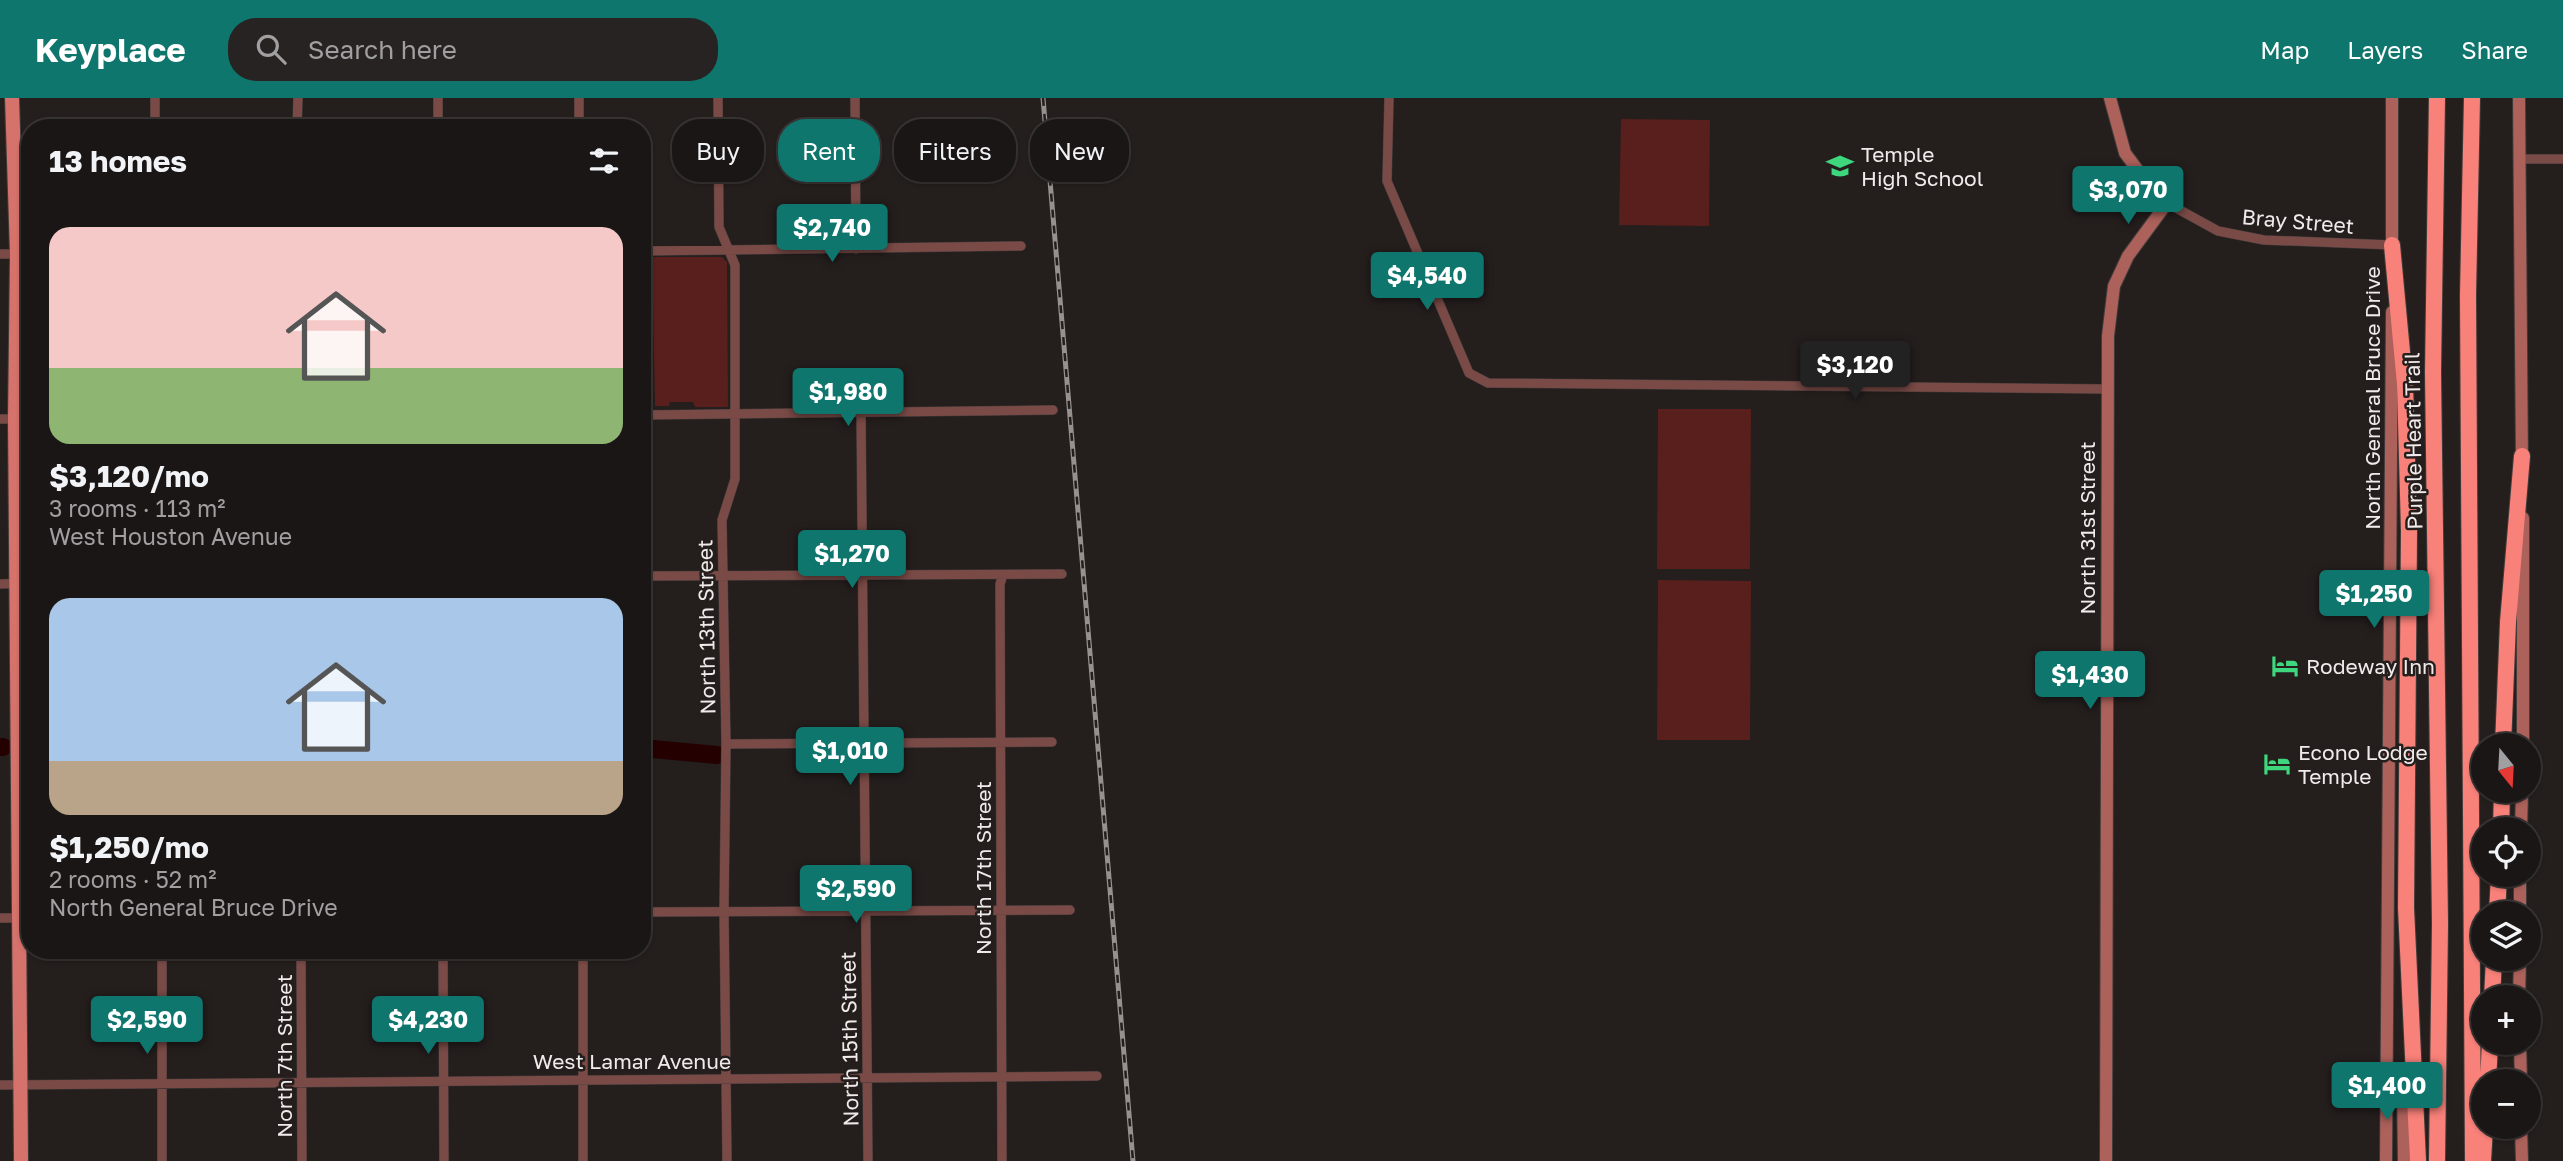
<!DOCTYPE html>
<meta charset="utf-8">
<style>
body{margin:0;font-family:"Golos Text",sans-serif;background:#282323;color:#f1f3f6;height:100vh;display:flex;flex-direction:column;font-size:26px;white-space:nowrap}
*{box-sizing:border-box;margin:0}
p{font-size:23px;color:#a09fa1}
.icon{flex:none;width:38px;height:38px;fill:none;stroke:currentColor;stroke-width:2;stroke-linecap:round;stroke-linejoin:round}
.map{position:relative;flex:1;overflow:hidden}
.side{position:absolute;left:21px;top:21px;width:630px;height:840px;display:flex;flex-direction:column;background:#1b1616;border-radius:28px;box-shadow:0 2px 5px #0004,0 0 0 2px #393535}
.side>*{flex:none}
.hud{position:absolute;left:672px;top:21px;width:665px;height:63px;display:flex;gap:14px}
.needle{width:46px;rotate:162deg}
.fabs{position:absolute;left:2471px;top:635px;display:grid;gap:14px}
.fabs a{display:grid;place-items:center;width:70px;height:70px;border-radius:50%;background:#1b1616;box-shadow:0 2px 5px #0004,0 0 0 2px #393535;font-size:35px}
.price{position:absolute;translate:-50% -60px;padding:0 16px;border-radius:7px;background:#0f766e;color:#fff;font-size:23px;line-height:46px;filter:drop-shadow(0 2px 4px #0008)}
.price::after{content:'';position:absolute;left:50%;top:42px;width:21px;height:16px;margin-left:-10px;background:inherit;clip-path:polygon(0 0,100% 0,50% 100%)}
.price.on{background:#222;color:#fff}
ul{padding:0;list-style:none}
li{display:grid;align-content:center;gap:14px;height:371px;padding:0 28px}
li span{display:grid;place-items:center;height:217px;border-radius:21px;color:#555}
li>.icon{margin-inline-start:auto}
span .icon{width:126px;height:126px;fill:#fffc;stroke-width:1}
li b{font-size:30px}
h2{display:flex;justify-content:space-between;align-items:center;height:84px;padding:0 28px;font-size:30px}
.pill{padding:0 24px;border-radius:28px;background:#1b1616;box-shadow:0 2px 5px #0004,0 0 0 2px #393535;font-size:24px;line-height:63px}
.pill.on{background:#0f766e;color:#fff}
header{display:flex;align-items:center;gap:42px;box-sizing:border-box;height:98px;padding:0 35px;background:#0f766e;color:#fff}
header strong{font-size:33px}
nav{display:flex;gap:38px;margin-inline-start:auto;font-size:24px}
.search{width:490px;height:63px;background:#282323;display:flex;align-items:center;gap:18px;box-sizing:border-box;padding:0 24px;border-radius:28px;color:#a09fa1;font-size:26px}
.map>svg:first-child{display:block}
</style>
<header>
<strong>Keyplace</strong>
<div class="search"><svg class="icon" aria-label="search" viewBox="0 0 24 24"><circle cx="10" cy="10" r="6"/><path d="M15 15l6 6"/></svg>Search here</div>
<nav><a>Map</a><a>Layers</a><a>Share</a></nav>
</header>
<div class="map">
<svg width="2563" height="1063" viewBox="0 0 2563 1063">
<rect width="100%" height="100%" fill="#241e1d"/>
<!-- green -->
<path fill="#581f1c" d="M1621 21 1710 22 1709 128 1619 127Z
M642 159H647L648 309H642Z
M652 159H722L727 164 728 309H695L693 304H670L669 308H655Z
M1658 311H1751L1750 471H1657Z
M1658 482 1751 483 1750 642H1657Z"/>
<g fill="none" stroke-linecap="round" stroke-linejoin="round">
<!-- river -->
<path stroke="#240001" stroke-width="18" d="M0 649H3
M642 650 717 657"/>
<defs>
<path id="street" d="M579 0V30
M718 0 719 129 735 167V381L722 422 726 646 724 813 727 1063
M855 0 856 151
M1389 0 1387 83 1469 275 1488 285 2107 291
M155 30V0
M297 30 298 0
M438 30V0
M2519 61H2563
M2167 105 2218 133 2264 142 2392 147
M642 153 1021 148
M0 156H30
M861 315 868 1063
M642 317 1053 312
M0 321H30
M642 478 1062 476
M0 486 30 485
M726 646 1052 644
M642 814 1070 812
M0 820H30
M162 852V1063
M301 852 302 1063
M443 852 444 1063
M583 852V1063
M0 987 1097 978
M1002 1063 1000 486 1003 477"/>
<path id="secondary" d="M2392 0V154
M2519 0 2522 367
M2523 648V420
M2521 732 2522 693
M2520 816V777
M2519 900 2520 861
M2520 945 2521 984
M2386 979 2403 996 2404 1063
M2521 1029 2522 1063
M2106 1063 2108 238 2114 188 2128 158 2167 105 2151 90 2125 55 2110 0
M2386 1063 2392 214"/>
<path id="primary" d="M12 0 17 156 15 321 21 1063"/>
<path id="highway" d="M2437 0 2433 274 2440 826 2437 1063
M2472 0 2468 197 2473 1063
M2392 147 2405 286 2409 433 2406 810 2418 1063
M2503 648 2508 524 2522 358
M2501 732 2502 693
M2497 816 2499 777
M2492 900 2494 861
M2488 984 2490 945
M2483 1063 2485 1029"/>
</defs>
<!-- street casing -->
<use href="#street" stroke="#413b3a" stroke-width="10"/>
<!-- secondary casing -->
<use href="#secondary" stroke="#413b3a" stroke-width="14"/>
<!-- primary casing -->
<use href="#primary" stroke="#413b3a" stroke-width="16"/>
<!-- highway casing -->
<use href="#highway" stroke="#413b3a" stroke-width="18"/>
<!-- street -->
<use href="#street" stroke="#7a4a46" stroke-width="9"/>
<!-- secondary -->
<use href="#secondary" stroke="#ac615b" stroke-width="12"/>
<!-- primary -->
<use href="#primary" stroke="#d4726b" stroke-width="14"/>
<!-- highway -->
<use href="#highway" stroke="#f88179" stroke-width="16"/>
<defs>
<path id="rail" d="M1043 0 1133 1063"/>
</defs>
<!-- rail casing -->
<use href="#rail" stroke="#96908f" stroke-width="5"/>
<!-- rail -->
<use href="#rail" stroke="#241e1d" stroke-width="2.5" stroke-dasharray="8" stroke-linecap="butt"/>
</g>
<!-- icons -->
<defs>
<symbol id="school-bare" viewBox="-9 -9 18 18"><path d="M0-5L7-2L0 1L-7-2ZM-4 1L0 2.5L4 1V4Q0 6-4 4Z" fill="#3ed77d" stroke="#241e1d" stroke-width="2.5" paint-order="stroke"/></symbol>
<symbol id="hotel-bare" viewBox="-9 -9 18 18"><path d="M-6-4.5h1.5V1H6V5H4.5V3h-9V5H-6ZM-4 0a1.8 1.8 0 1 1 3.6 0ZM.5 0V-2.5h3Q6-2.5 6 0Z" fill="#3ed77d" stroke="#241e1d" stroke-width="2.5" paint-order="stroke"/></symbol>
</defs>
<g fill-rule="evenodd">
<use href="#school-bare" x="1821" y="49" width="38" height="38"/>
<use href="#hotel-bare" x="2266" y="549" width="38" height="38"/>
<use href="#hotel-bare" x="2258" y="647" width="38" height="38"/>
</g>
<g text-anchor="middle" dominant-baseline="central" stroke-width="5" stroke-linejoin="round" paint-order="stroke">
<!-- poi labels -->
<g font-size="21" fill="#f0ebea" stroke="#241e1d" text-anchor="start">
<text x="1861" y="56">Temple<tspan x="1861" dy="24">High School</tspan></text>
<text x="2306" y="568">Rodeway Inn</text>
<text x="2298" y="654">Econo Lodge<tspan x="2298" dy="24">Temple</tspan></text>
</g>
<!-- street labels -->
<g font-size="21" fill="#f0ebea" stroke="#241e1d">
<text transform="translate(2298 123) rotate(5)">Bray Street</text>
<text transform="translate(2372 300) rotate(-90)">North General Bruce Drive</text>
<text transform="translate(2413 343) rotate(-91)">Purple Heart Trail</text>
<text transform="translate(2087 430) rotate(-90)">North 31st Street</text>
<text transform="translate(706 529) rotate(-91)">North 13th Street</text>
<text transform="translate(983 770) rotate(-90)">North 17th Street</text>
<text transform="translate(849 941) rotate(-91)">North 15th Street</text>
<text transform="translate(284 958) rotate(-90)">North 7th Street</text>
<text x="632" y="963">West Lamar Avenue</text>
</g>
</g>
</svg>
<div class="fabs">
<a><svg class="needle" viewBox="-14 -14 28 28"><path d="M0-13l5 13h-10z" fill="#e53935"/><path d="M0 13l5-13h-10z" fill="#a09fa1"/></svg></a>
<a><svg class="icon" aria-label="locate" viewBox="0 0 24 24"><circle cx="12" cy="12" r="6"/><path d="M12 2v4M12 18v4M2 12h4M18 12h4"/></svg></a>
<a><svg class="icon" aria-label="layers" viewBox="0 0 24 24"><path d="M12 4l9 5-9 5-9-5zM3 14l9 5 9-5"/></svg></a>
<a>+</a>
<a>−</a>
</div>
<b class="price" style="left:2128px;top:128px">$3,070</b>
<b class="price" style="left:832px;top:166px">$2,740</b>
<b class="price" style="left:1427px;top:214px">$4,540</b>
<b class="price on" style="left:1855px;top:303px">$3,120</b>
<b class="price" style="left:848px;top:330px">$1,980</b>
<b class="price" style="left:852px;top:492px">$1,270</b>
<b class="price" style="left:2374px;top:532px">$1,250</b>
<b class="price" style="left:2090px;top:613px">$1,430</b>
<b class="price" style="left:850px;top:689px">$1,010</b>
<b class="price" style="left:856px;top:827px">$2,590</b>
<b class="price" style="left:147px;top:958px">$2,590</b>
<b class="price" style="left:428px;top:958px">$4,230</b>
<b class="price" style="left:2387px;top:1024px">$1,400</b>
<div class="hud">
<a class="pill">Buy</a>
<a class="pill on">Rent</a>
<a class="pill">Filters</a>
<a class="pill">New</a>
</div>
<section class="side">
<h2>13 homes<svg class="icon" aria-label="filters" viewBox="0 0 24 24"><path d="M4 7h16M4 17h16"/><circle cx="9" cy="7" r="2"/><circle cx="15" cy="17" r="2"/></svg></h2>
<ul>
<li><span style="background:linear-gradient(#f6c9c9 65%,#8fb573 0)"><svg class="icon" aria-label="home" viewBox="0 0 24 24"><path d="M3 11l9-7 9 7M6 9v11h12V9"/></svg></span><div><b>$3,120/mo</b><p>3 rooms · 113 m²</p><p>West Houston Avenue</p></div></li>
<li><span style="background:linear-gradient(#a9c7e8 75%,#b9a48a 0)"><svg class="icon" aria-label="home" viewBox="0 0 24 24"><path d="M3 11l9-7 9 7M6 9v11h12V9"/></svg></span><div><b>$1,250/mo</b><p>2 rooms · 52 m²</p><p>North General Bruce Drive</p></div></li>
</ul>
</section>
</div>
